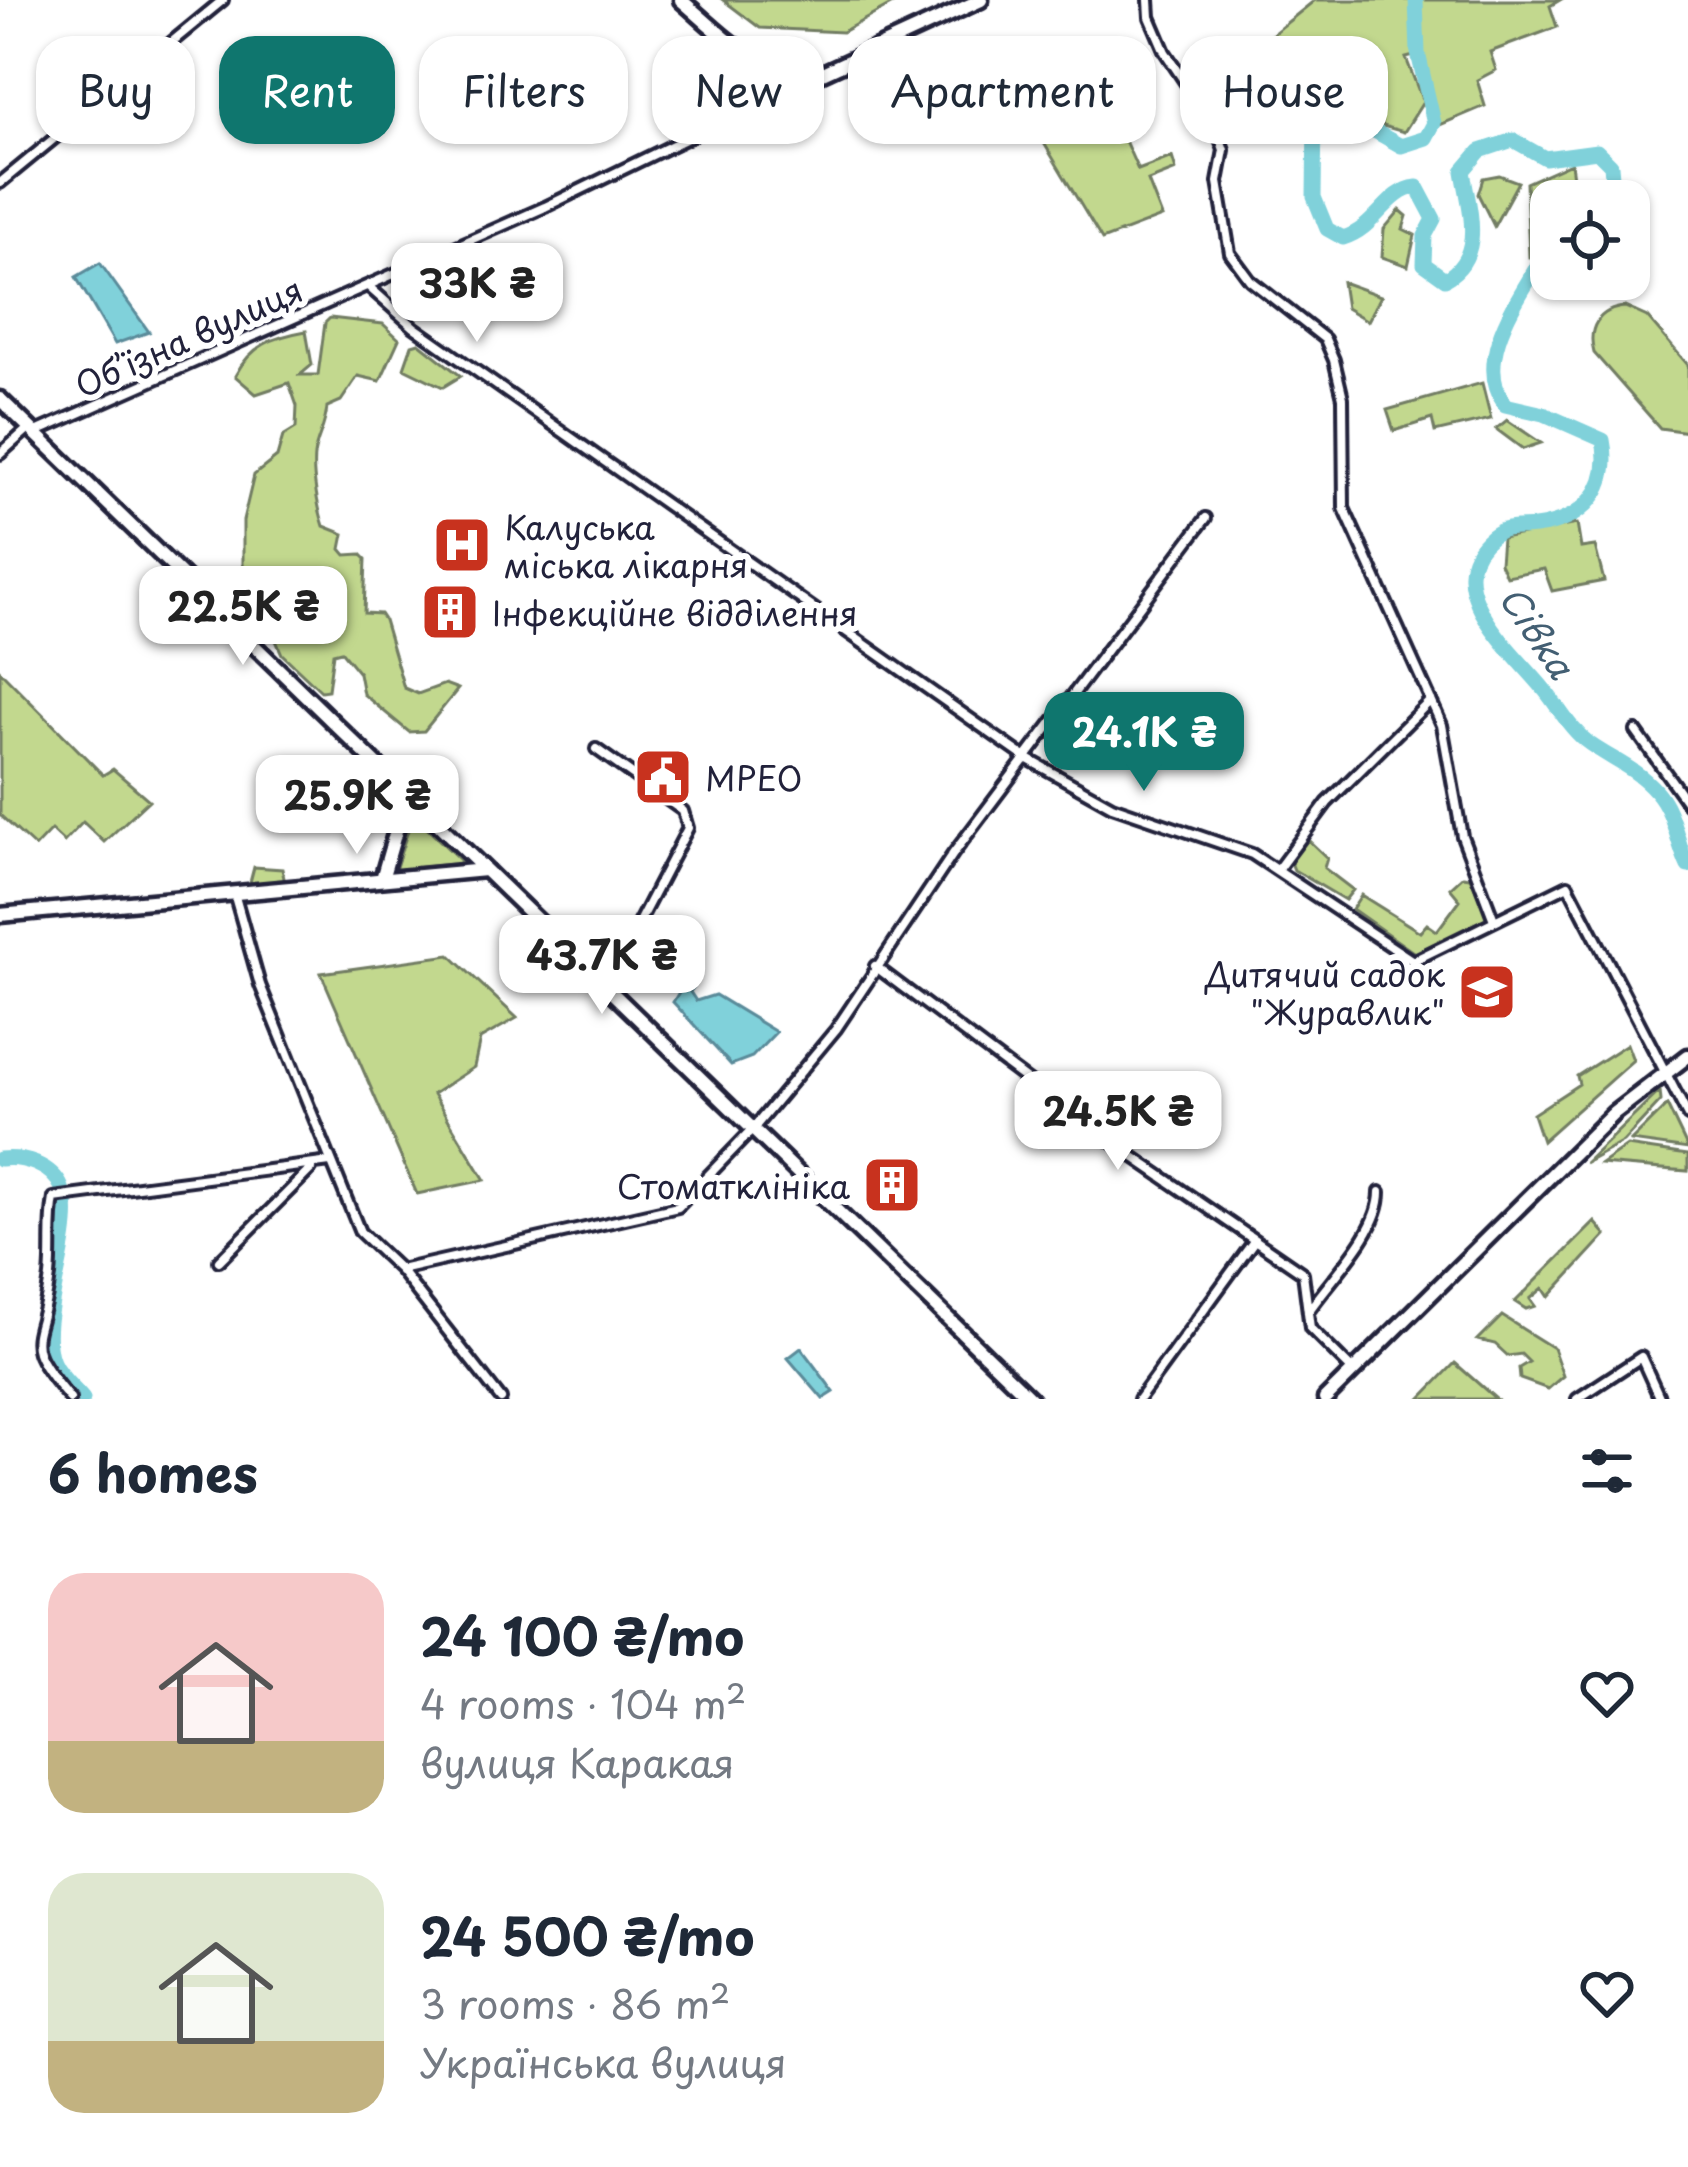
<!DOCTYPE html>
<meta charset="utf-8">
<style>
body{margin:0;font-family:"Playpen Sans",sans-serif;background:#f6f6f7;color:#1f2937;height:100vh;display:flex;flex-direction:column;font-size:45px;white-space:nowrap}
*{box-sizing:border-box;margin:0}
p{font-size:39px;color:#747a83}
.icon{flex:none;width:66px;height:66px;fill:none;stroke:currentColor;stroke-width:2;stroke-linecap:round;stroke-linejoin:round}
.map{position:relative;height:1399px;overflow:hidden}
.side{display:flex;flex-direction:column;background:#fff;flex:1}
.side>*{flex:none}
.hud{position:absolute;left:36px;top:36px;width:1617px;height:108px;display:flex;gap:24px}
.tools{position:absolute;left:1530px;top:180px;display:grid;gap:24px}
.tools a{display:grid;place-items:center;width:120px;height:120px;border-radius:24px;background:#fff;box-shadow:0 3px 9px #0004;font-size:60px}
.price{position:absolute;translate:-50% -102px;padding:0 27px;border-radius:24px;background:#fff;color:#222;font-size:39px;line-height:78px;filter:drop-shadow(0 3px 6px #0008)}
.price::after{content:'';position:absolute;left:50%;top:72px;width:36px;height:27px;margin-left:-18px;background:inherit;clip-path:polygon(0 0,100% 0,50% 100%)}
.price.current{background:#0f766e;color:#fff}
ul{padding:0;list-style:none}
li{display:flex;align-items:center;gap:36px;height:300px;padding:0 48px}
li span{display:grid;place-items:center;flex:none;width:336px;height:240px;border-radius:36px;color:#555}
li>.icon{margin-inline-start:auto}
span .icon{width:144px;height:144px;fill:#fffc;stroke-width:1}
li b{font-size:51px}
h2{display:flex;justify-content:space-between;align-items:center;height:144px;padding:0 48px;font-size:51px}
.chip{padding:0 42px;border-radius:36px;background:#fff;box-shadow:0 3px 9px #0004;font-size:42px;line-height:108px}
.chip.current{background:#0f766e;color:#fff}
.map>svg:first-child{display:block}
</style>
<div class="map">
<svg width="1688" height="1399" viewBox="0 0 1688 1399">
<rect width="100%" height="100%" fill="#fff"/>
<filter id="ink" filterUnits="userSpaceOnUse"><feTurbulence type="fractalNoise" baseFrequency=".00833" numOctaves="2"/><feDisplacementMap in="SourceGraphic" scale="24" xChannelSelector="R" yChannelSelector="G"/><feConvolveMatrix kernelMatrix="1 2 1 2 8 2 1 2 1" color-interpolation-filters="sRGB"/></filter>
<g filter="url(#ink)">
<!-- green -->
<path fill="#c2d88e" stroke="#727d64" stroke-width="3" d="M723 0H900L842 32 760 28Z
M1315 0H1413L1414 56 1406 58 1423 102 1404 132 1383 126 1370 90 1362 86 1360 62 1326 65 1310 89 1304 64 1292 50 1269 66 1248 54Z
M1420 0H1560L1550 6 1557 27 1490 52 1496 70 1477 80 1485 106 1440 125 1422 54Z
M1084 53 1097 79 1082 88 1102 130 1118 125 1138 170 1172 157 1176 170 1148 181 1162 217 1102 240 1011 88 1058 59Z
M1571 163 1576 201H1551V256L1529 257 1526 183Z
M1499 175 1518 182 1494 226 1478 194 1483 178Z
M1400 210 1407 216 1403 229 1415 235 1408 266 1382 257 1384 229Z
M1342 282 1381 296 1368 321 1346 308Z
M1625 307 1647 317 1688 365V432L1660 428 1594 353C1587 328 1599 309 1625 307Z
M330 318 383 324 399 339 380 381 358 376 341 401 327 407C326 426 316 439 314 456 312 476 318 508 324 526L344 534 341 549 346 555 361 554 366 559 364 613 380 614 384 620 404 688 418 694 445 684 458 689 424 731 409 732 363 694 359 673 341 651 333 653 328 690 321 691 282 654 243 565V521L254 475 277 457 283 436 296 428 297 406 289 383 256 394 235 376C251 345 273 337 306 331L312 365 300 375H318L325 323Z
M419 343 461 376 443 387 404 368 412 345Z
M1482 383 1491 419 1435 432 1432 419 1394 431 1387 410Z
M1507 420 1541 443 1523 449 1496 429Z
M1577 524 1581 548 1595 546 1604 581 1552 591 1544 569 1506 576 1500 563 1502 538Z
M0 671 103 775 113 769 149 800 104 842 83 822 64 842 51 830 35 847 0 815Z
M413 815 460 860 461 863 395 870Z
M1307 839 1327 858 1324 868 1353 890 1345 900 1294 870 1290 860Z
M254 867 282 869 285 883 249 886Z
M1463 876 1470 877 1489 919 1416 954 1352 909 1361 895 1420 932 1427 924 1437 931 1460 900 1450 888Z
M450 955 517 1018 480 1039 474 1067 433 1094 485 1180 417 1194 321 973Z
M1627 1044 1633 1060 1542 1141 1533 1114 1579 1084 1577 1076Z
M1660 1091 1661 1101 1623 1142 1585 1163Z
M1667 1105 1688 1149 1631 1141Z
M1627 1146 1688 1155V1171L1601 1164Z
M1595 1222 1606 1235 1549 1297 1543 1288 1530 1299 1535 1306 1526 1309 1515 1302Z
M1502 1316 1553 1348 1563 1376 1548 1389 1520 1379 1519 1368 1529 1362 1521 1354 1508 1356 1495 1344 1478 1340Z
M1455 1363 1496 1399H1420Z"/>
<!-- water -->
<path fill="#80d1da" stroke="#5a8b9a" stroke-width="3" d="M100 263 149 332 115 344 76 277Z
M687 979 695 985 690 992 696 1001 715 995 776 1032 752 1057 731 1065 673 1002Z
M801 1348 834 1392 823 1399 788 1358Z"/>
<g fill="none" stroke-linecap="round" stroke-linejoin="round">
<!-- river -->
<path stroke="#80d1da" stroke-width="15" d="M1416 0 1418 53 1434 123 1426 138 1401 146 1332 107 1315 112 1314 197 1327 229 1343 238C1377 228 1387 190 1417 187L1434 219 1425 236 1424 264 1445 279C1486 256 1469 209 1463 171L1480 151 1513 140 1545 158 1597 151 1611 165 1614 201
M1551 269 1539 263C1517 301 1473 360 1505 405L1544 414 1603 440C1613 489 1583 521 1535 527 1520 529 1505 525 1492 536 1433 584 1514 652 1543 688 1559 707 1569 729 1590 744 1613 760 1637 769 1656 791 1675 813 1676 841 1688 866
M1557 279 1570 287 1588 279
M0 1159C23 1156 52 1165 62 1188
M66 1203C71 1249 36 1324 53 1362 59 1376 74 1388 83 1399"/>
<defs>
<path id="minor" d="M1149 0 1150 17 1165 52 1217 130 1224 150 1218 182 1230 253 1250 280 1325 339 1334 360 1343 398 1344 508 1442 725 1462 836 1494 920
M0 183 223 0
M369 287 414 327 1026 758 1112 806 1252 854 1413 961 1568 885 1688 1116
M34 433 545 207 811 78
M0 454 29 428
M1636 731 1688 804
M596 749 683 811 688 828 606 985
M1278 869 1327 803 1431 700
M234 893 260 985 360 1232 400 1270 501 1399
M875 966 1084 1123 1303 1273 1310 1328 1352 1370
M219 1261 311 1169
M400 1270 678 1207 753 1129 836 1029 953 854 1206 518
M1308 1312C1330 1279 1380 1232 1380 1192
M70 1399C16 1336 41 1347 50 1276 53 1250 49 1225 54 1198L330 1162
M1139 1399 1254 1241
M1577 1399 1641 1357 1660 1399"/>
<path id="secondary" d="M0 399 1031 1399
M382 879 407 793
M0 915 485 870
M1325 1399 1614 1113 1688 1056"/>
<path id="primary" d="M681 0C723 36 759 77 818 75L981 0
M746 108 757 83 754 61"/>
</defs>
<!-- minor casing -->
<use href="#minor" stroke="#22223b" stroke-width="16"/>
<!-- secondary casing -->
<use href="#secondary" stroke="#22223b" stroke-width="21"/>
<!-- primary casing -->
<use href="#primary" stroke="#22223b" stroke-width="21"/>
<!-- minor -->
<use href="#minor" stroke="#fff" stroke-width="8"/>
<!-- secondary -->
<use href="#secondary" stroke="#fff" stroke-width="12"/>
<!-- primary -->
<use href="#primary" stroke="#fff" stroke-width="12"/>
</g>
</g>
<!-- icons -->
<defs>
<symbol id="hospital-square" viewBox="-11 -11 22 22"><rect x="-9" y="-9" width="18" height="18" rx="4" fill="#c8321e" stroke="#fff"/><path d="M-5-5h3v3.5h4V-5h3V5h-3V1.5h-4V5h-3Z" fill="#fff"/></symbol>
<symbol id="building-square" viewBox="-11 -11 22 22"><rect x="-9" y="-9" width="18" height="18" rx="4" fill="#c8321e" stroke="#fff"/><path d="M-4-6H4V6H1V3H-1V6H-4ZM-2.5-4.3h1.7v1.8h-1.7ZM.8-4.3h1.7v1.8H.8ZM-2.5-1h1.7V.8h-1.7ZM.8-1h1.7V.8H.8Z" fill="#fff"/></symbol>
<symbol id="civic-square" viewBox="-11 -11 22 22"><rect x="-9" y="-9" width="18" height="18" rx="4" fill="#c8321e" stroke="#fff"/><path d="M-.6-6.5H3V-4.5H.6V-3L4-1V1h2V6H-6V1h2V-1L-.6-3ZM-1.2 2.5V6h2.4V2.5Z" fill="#fff"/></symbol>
<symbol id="school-square" viewBox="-11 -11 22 22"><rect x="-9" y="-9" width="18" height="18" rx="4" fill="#c8321e" stroke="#fff"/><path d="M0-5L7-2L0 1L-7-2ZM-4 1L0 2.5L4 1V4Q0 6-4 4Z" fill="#fff"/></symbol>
</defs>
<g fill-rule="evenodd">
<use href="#hospital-square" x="429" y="512" width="66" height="66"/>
<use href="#building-square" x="417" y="579" width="66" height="66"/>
<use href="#civic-square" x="630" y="744" width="66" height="66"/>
<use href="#school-square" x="1454" y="959" width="66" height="66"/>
<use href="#building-square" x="859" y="1152" width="66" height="66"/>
</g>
<g text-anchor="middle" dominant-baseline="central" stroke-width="12" stroke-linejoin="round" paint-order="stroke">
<!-- street labels -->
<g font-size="33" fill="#22223b" stroke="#fff">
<text transform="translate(188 336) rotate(-24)">Обʼїзна вулиця</text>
</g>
<!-- poi labels -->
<g font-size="33" fill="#22223b" stroke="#fff" text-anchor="start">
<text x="504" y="526">Калуська<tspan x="504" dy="38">міська лікарня</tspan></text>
<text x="492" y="612">Інфекційне відділення</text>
<text x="705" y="777">МРЕО</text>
<text x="1445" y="973" text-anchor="end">Дитячий садок<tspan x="1445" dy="38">"Журавлик"</tspan></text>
<text x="850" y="1185" text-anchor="end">Стоматклініка</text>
</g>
<!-- water labels -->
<g font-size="36" font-style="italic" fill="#435f73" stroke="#fff">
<text transform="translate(1538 631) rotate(56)">Сівка</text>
</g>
</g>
</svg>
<div class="tools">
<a><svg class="icon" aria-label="locate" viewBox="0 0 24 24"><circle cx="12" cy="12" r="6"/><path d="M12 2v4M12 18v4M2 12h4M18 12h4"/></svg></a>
</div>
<b class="price" style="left:477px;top:345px">33K ₴</b>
<b class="price" style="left:243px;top:668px">22.5K ₴</b>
<b class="price current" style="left:1144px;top:794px">24.1K ₴</b>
<b class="price" style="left:357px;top:857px">25.9K ₴</b>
<b class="price" style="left:602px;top:1017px">43.7K ₴</b>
<b class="price" style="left:1118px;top:1173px">24.5K ₴</b>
<div class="hud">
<a class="chip">Buy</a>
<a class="chip current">Rent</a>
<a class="chip">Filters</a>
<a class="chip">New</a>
<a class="chip">Apartment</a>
<a class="chip">House</a>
</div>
</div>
<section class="side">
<h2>6 homes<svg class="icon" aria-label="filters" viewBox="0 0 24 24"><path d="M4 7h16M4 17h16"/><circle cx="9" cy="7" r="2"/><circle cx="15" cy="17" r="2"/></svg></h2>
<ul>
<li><span style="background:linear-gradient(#f6c9c9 70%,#c2b280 0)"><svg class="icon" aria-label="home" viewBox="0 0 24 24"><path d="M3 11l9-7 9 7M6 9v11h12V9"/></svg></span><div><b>24 100 ₴/mo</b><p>4 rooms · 104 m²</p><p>вулиця Каракая</p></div><svg class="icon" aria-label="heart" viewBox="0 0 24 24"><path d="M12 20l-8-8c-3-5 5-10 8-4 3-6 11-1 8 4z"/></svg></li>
<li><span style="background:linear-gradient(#dfe7d0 70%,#c2b280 0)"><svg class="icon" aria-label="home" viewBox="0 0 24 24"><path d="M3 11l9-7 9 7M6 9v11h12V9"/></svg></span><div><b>24 500 ₴/mo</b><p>3 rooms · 86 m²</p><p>Українська вулиця</p></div><svg class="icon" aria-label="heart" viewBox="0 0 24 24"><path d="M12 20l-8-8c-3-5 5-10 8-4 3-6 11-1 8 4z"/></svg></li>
</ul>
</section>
